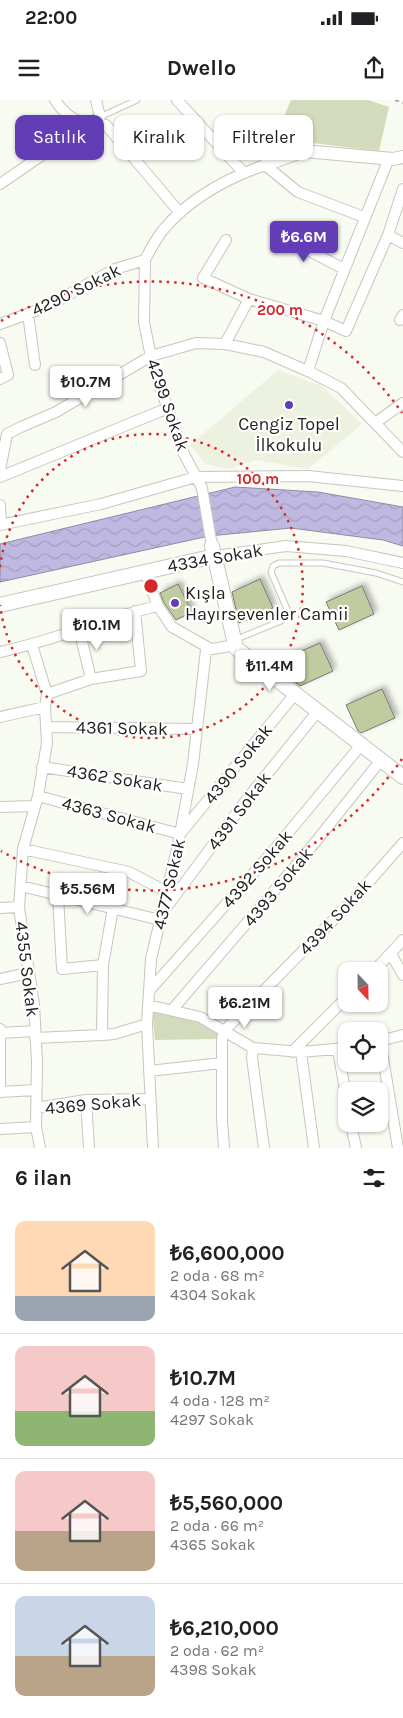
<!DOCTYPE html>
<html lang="tr">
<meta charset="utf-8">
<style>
body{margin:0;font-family:Karla,sans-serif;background:#f2f2f2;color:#202124;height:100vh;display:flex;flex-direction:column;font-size:19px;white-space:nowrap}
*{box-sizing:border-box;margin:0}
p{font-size:16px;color:#757577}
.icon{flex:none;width:28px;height:28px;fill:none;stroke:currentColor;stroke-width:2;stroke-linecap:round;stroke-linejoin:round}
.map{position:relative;height:1048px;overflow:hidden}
.details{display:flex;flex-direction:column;background:#fff;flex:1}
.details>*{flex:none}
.hud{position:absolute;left:15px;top:15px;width:374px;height:45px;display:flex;gap:10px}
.needle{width:32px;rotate:158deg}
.buttons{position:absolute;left:338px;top:862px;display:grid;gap:10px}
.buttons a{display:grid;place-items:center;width:50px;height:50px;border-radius:10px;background:#fff;box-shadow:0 1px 4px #0004;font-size:25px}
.price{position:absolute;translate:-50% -42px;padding:0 11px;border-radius:5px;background:#fff;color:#222;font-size:16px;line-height:32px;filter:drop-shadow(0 1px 2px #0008)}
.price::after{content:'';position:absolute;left:50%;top:30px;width:15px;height:11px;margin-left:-8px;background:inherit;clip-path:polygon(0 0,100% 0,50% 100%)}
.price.current{background:#633db5;color:#fff}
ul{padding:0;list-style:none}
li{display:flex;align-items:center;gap:15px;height:125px;padding:0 15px}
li+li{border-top:1px solid #e0e0e0}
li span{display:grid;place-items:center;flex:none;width:140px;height:100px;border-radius:10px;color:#555}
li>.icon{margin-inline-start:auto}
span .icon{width:60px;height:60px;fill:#fffc;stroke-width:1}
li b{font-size:21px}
h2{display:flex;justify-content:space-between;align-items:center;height:60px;padding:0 15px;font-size:21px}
.tag{padding:0 18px;border-radius:10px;background:#fff;box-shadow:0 1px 4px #0004;font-size:18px;line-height:45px}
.tag.current{background:#633db5;color:#fff}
.status{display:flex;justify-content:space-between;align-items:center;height:35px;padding:0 25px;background:#fff;direction:ltr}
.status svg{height:14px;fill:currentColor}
header{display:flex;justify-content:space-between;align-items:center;height:65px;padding:0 15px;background:#fff;font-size:22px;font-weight:700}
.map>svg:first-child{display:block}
</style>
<div class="status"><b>22:00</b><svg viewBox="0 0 49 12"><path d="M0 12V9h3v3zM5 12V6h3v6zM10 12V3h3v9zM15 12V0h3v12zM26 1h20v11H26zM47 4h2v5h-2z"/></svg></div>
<header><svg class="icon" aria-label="menu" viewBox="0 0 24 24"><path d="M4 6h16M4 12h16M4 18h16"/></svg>Dwello<svg class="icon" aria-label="share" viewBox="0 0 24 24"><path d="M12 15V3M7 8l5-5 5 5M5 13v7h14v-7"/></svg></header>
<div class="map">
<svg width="403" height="1048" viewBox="0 0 403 1048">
<defs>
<pattern id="water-waves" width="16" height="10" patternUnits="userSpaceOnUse" patternTransform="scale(1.25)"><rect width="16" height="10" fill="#bfb9e2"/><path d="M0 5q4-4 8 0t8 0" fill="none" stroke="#a49fc1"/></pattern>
<filter id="shadow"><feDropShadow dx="3.5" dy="-3.5" stdDeviation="2.5" flood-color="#0004"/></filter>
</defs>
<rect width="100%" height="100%" fill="#f8fbf1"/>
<!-- built -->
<path fill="#edf2e0" d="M278 270 322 286 362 324 308 369 256 360 229 369 205 364 190 345Z"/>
<!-- green -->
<path fill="#d3dbbd" d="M291 0H368L389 7 379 51 312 43 272 44Z
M152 906 200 917 221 931 219 939 155 940Z"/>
<!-- water -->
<path fill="url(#water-waves)" stroke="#8f8ba7" d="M235 387 318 392 403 407V446L383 440 291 428 209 436 0 482V444Z"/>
<!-- building -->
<path fill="#c0cba0" stroke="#787a72" filter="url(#shadow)" d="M260 479 273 508 239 523 232 492Z
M178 484 192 512 176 520 164 503 160 493Z
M362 486 374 514 339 530 326 502Z
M320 543 333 571 300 586 296 583 285 558Z
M382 589 395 618 361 633 358 631 346 605Z"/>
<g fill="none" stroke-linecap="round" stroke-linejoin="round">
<defs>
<path id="service" d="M100 17 137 0
M242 537 281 521 286 516 287 509 271 472 273 466 279 463H323L376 473 403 482"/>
<path id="minor" d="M55 0C69 22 82 23 106 25L180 113
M177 0 243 72
M0 84 89 23 100 17 96 0
M277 134 344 169
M388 135 403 143
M226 140 203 178 249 199 324 221 346 231 388 135 403 89
M145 160 144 222 153 267 183 352 202 388 212 446
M28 214 35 265
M400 220 403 215
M0 224 46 207 115 169 145 160C150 150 156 139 163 130 189 99 227 78 265 65L298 92 364 117
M0 243 8 275 0 279
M225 244 249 199
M308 271 324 221 389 58
M375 323 403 303
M0 370 7 334 21 327 56 312 151 256 196 243 225 244 264 252 312 273 341 288 403 352
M0 377 168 308
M0 405 1 424
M0 425 101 404 196 377 308 376 403 386
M215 456 286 446 346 451 403 463
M145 472 158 506 172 527 211 549
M79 529 91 579
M32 545 47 594 45 607 47 643 38 696 23 749 19 808 34 904 37 962 36 1027 40 1048
M0 552C54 541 104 518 158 506
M47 594 91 579 141 571 135 511
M0 617 45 607
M46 627 197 629
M42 667 188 689
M38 696 180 734 295 594
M0 707 35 706
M23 749 129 772 167 792
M21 786 160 820
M58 795 62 869 103 865
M0 808 19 807
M166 808 247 699 318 611
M391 854 403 875
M374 871 403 840
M0 879 29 873
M149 891 274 750 361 645
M148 905 200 917 253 948 301 952 346 948
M172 910 305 755 381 660
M0 929V992
M0 933 35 931
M102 935 103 865 113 808
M35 938 102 935 114 934 147 924
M380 940 398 1048
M379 941 403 935
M253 948 252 958 264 1048
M338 950 346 996
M292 952 346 898
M301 952 314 1048
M149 971 222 963
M0 992 36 990
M86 1000 89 1048
M36 1008 86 1000 150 999
M351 1024 356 1048
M0 1029 36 1027
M153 1048 147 924 151 859 178 745 193 664 206 550 236 545
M224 1048 222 1020V939L224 931 352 801 403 743"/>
<path id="tertiary" d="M265 65 304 51 393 59 403 57"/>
<path id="secondary" d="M212 446 236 548 403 677
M0 505 215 456"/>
</defs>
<!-- service casing -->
<use href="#service" stroke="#c5c7be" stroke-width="7"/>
<!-- minor casing -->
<use href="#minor" stroke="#c5c7be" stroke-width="12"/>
<!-- tertiary casing -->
<use href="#tertiary" stroke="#c5c7be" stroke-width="14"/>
<!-- secondary casing -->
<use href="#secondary" stroke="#c5c7be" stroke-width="16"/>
<!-- path -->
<path stroke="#a1a39c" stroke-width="2" stroke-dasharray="4 4" stroke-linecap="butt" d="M395 0 403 3"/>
<!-- service -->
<use href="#service" stroke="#fff" stroke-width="5"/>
<!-- minor -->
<use href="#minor" stroke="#fff" stroke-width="10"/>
<!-- tertiary -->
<use href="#tertiary" stroke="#fff" stroke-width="12"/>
<!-- secondary -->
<use href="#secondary" stroke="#fff" stroke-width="14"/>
</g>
<!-- distance rings -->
<g fill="none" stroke="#d62828" stroke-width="2.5" stroke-dasharray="2.5 5">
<path d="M0 467A152 152 0 1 1 0 505"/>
<path d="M402 659A305 305 0 0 1 1 751M1 221A305 305 0 0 1 402 313"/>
</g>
<!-- markers -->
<g fill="#633db5" stroke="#fff" stroke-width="2">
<circle cx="289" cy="305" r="5"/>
<circle cx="175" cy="503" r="5"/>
</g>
<g text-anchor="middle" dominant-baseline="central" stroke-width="4.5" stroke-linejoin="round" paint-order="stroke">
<!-- street labels -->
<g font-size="18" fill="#1f201d" stroke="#fff">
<text transform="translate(76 190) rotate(-26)">4290 Sokak</text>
<text transform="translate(168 305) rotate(71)">4299 Sokak</text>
<text transform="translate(215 458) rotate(-10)">4334 Sokak</text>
<text transform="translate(122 628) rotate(1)">4361 Sokak</text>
<text transform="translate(238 664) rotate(-51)">4390 Sokak</text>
<text transform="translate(115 678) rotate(9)">4362 Sokak</text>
<text transform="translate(239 711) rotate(-53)">4391 Sokak</text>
<text transform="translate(109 715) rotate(15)">4363 Sokak</text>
<text transform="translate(257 769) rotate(-49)">4392 Sokak</text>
<text transform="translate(169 784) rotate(-77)">4377 Sokak</text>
<text transform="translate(278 787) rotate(-50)">4393 Sokak</text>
<text transform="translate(335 817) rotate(-47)">4394 Sokak</text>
<text transform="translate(27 869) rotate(83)">4355 Sokak</text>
<text transform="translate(93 1004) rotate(-5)">4369 Sokak</text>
</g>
<!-- poi labels -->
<g font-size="18" fill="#1f201d" stroke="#fff">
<text x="289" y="324">Cengiz Topel<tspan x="289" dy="21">İlkokulu</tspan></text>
<text x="185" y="493" text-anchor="start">Kışla<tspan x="185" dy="21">Hayırsevenler Camii</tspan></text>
</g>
</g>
<circle cx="151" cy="486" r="8" fill="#d62828" stroke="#fff" stroke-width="2.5"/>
<g font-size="15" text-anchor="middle" font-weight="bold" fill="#d62828" stroke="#fff" stroke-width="4.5" stroke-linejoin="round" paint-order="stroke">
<text x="280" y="215">200 m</text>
<text x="258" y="384">100 m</text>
</g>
</svg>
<div class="buttons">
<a><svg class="needle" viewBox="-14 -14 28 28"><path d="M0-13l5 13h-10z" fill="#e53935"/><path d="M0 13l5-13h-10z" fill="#757577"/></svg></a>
<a><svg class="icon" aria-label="locate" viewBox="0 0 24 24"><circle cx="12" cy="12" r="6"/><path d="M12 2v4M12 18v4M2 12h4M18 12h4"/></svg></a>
<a><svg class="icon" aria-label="layers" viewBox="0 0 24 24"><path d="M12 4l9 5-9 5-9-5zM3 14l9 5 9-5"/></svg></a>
</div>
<b class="price current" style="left:304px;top:163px">₺6.6M</b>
<b class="price" style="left:86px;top:308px">₺10.7M</b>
<b class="price" style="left:97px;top:551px">₺10.1M</b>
<b class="price" style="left:270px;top:592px">₺11.4M</b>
<b class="price" style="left:88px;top:815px">₺5.56M</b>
<b class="price" style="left:245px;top:929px">₺6.21M</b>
<div class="hud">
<a class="tag current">Satılık</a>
<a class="tag">Kiralık</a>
<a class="tag">Filtreler</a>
</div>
</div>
<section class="details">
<h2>6 ilan<svg class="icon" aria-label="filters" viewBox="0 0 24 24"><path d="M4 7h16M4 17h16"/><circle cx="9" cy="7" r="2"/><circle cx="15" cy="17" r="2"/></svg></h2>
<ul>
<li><span style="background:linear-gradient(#ffd9b3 75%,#9aa5b1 0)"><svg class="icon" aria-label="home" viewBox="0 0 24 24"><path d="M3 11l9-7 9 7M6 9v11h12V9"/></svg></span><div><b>₺6,600,000</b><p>2 oda · 68 m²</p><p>4304 Sokak</p></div></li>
<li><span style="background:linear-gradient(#f6c9c9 65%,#8fb573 0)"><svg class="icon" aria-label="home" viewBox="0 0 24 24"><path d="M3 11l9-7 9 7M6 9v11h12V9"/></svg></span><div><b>₺10.7M</b><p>4 oda · 128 m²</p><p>4297 Sokak</p></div></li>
<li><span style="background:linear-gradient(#f6c9c9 60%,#b9a48a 0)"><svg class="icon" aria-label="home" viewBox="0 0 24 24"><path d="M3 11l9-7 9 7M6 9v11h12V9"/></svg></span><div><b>₺5,560,000</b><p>2 oda · 66 m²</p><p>4365 Sokak</p></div></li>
<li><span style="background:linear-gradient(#c9d6e8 60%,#b9a48a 0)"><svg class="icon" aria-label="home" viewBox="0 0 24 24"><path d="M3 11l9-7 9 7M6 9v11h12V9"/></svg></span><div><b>₺6,210,000</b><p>2 oda · 62 m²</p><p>4398 Sokak</p></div></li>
</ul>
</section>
